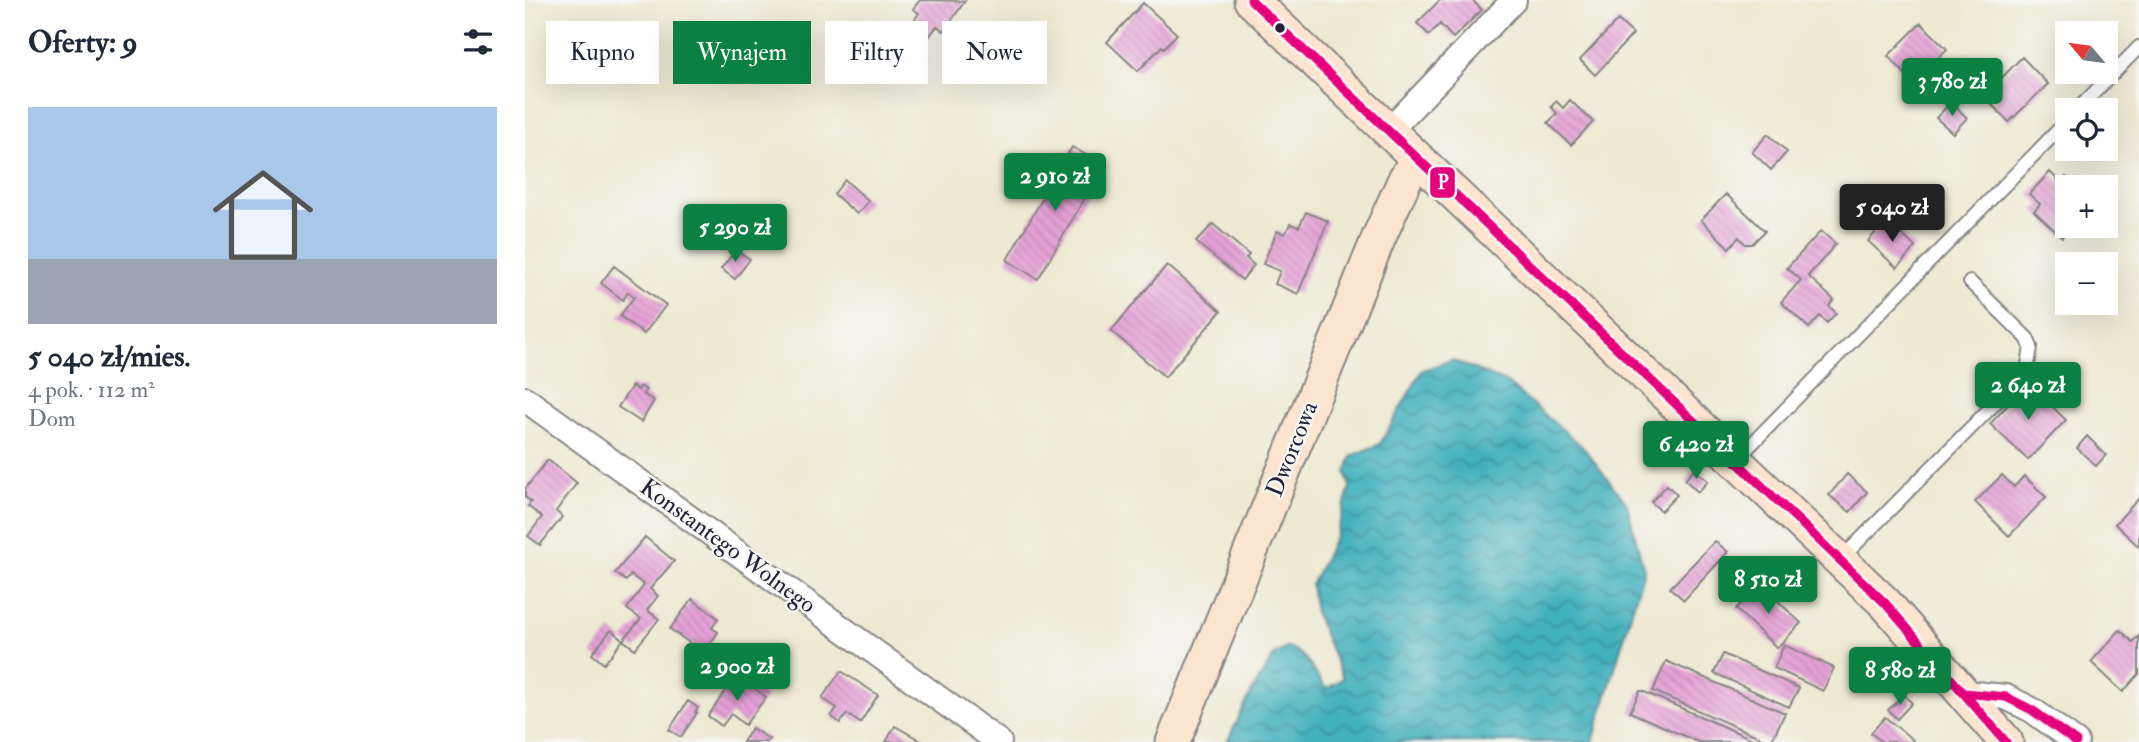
<!DOCTYPE html>
<html lang="pl">
<meta charset="utf-8">
<style>
body{margin:0;font-family:"IM FELL Double Pica",serif;background:#f2f2f3;color:#1f2937;height:100vh;display:flex;flex-direction:column;font-size:26px;white-space:nowrap}
*{box-sizing:border-box;margin:0}
p{font-size:23px;color:#747a83}
.icon{flex:none;width:38px;height:38px;fill:none;stroke:currentColor;stroke-width:2;stroke-linecap:round;stroke-linejoin:round}
.map{position:relative;flex:1;overflow:hidden}
.details{display:flex;flex-direction:column;background:#fff;width:525px}
.details>*{flex:none}
.top-card{position:absolute;left:21px;top:21px;width:665px;height:63px;display:flex;gap:14px}
.needle{width:46px;rotate:299deg}
.tools{position:absolute;left:1530px;top:21px;display:grid;gap:14px}
.tools a{display:grid;place-items:center;width:63px;height:63px;border-radius:0px;background:#fff;box-shadow:0 7px 28px #0002;font-size:35px}
.price{position:absolute;translate:-50% -60px;padding:0 16px;border-radius:7px;background:#0b8043;color:#fff;font-size:23px;line-height:46px;filter:drop-shadow(0 2px 4px #0008)}
.price::after{content:'';position:absolute;left:50%;top:42px;width:21px;height:16px;margin-left:-10px;background:inherit;clip-path:polygon(0 0,100% 0,50% 100%)}
.price.current{background:#222;color:#fff}
ul{padding:0;list-style:none}
li{display:grid;align-content:center;gap:14px;height:371px;padding:0 28px}
li span{display:grid;place-items:center;height:217px;border-radius:0px;color:#555}
li>.icon{margin-inline-start:auto}
span .icon{width:126px;height:126px;fill:#fffc;stroke-width:1}
li b{font-size:30px}
h2{display:flex;justify-content:space-between;align-items:center;height:84px;padding:0 28px;font-size:30px}
.chip{padding:0 24px;border-radius:0px;background:#fff;box-shadow:0 7px 28px #0002;font-size:24px;line-height:63px}
.chip.current{background:#0b8043;color:#fff}
main{display:flex;flex:1;min-height:0}
.map>svg:first-child{display:block}
</style>
<main>
<section class="details">
<h2>Oferty: 9<svg class="icon" aria-label="filters" viewBox="0 0 24 24"><path d="M4 7h16M4 17h16"/><circle cx="9" cy="7" r="2"/><circle cx="15" cy="17" r="2"/></svg></h2>
<ul>
<li><span style="background:linear-gradient(#a9c7e8 70%,#9aa5b1 0)"><svg class="icon" aria-label="home" viewBox="0 0 24 24"><path d="M3 11l9-7 9 7M6 9v11h12V9"/></svg></span><div><b>5 040 zł/mies.</b><p>4 pok. · 112 m²</p><p>Dom</p></div></li>
</ul>
</section>
<div class="map">
<svg width="1614" height="742" viewBox="0 0 1614 742">
<defs>
<pattern id="water-waves" width="16" height="10" patternUnits="userSpaceOnUse" patternTransform="scale(1.75)"><rect width="16" height="10" fill="#43b1be"/><path d="M0 5q4-4 8 0t8 0" fill="none" stroke="#38909c"/></pattern>
<pattern id="building-back-hatch" width="6" height="6" patternUnits="userSpaceOnUse" patternTransform="scale(1.75)"><rect width="6" height="6" fill="#e5a1d6"/><path d="M-1 5l2 2M0 0l6 6M5-1l2 2" fill="none" stroke="#c48ab9"/></pattern>
</defs>
<rect width="100%" height="100%" fill="#f6f6f2"/>
<filter id="ink" filterUnits="userSpaceOnUse"><feTurbulence type="fractalNoise" baseFrequency=".0143" numOctaves="2"/><feDisplacementMap in="SourceGraphic" scale="14" xChannelSelector="R" yChannelSelector="G"/><feConvolveMatrix kernelMatrix="1 2 1 2 8 2 1 2 1" color-interpolation-filters="sRGB"/></filter>
<filter id="wash" filterUnits="userSpaceOnUse"><feTurbulence type="fractalNoise" baseFrequency=".00686" numOctaves="4" result="noise"/><feDisplacementMap in="SourceGraphic" scale="28" xChannelSelector="R" yChannelSelector="G"/><feGaussianBlur stdDeviation="1.57" result="paint"/><feColorMatrix in="noise" values="0 0 0 0 0 0 0 0 0 0 0 0 0 0 0 0 0 1.4 0 .05"/><feComposite in="paint" operator="in"/></filter>
<g filter="url(#wash)">
<rect width="100%" height="100%" fill="#ede9d2"/>
<!-- water -->
<path fill="url(#water-waves)" stroke="#326a7c" stroke-width="2" d="M927 360 981 382 1058 447 1102 504 1119 570 1068 742H702L727 691 750 654 763 647C785 655 787 672 802 689L818 678 790 613 786 585 811 535 825 487 821 472 827 456 855 444 897 370Z"/>
<g id="blocks">
<!-- building -->
<path fill="url(#building-back-hatch)" d="M395 0 440 1 419 31 412 26 394 50 377 38 394 13 388 9Z
M915 0H947L957 10 928 38 915 24 904 35 892 23Z
M618 3 652 34 639 48 637 46 613 71 582 42Z
M1093 20 1108 34 1070 75 1055 60Z
M1396 23 1422 49 1388 82 1363 56Z
M1497 57 1523 84 1484 122 1467 105 1473 100 1464 91Z
M1045 100 1068 122 1046 145 1023 123 1032 113 1026 107 1031 101 1038 108Z
M1426 102 1442 118 1428 133 1411 118Z
M1243 134 1262 152 1246 170 1227 152Z
M547 147 579 165 513 279 482 260Z
M1525 172 1536 183 1541 177 1552 187H1542V226H1554L1549 231 1545 228 1537 237 1509 211 1515 204 1504 194Z
M320 180 344 201 332 214 309 194Z
M1201 194 1240 231 1227 244H1220L1214 237 1204 248 1176 220Z
M781 212 803 221 773 294 750 284 755 271 738 264 752 231 760 234 765 224 774 227Z
M1362 220 1390 247 1372 268 1343 241Z
M688 224 724 255 721 258 729 265 717 280 671 242Z
M1296 231 1311 244 1283 276 1309 300 1304 306 1311 313 1302 323 1295 316 1284 328 1256 302 1276 280 1262 268Z
M211 250 225 259 210 279 196 269Z
M642 265 696 311 640 377 586 331Z
M89 266 141 305 119 334 95 316 109 297 103 292 98 300 76 283Z
M1503 383 1541 420 1503 460 1465 424Z
M107 386 113 390 115 386 121 390 118 394 129 401 116 422 93 407Z
M1562 436 1581 455 1571 466 1552 448Z
M23 460 52 483 31 511 37 517 15 545 3 536 17 517 3 506 6 502 0 497V489Z
M1169 469 1183 481 1173 492 1160 480Z
M1322 474 1342 492 1325 512 1304 495Z
M1477 475 1489 487 1499 476 1521 497 1484 536 1450 502Z
M1142 485 1152 495 1136 511 1126 502Z
M1614 498V547L1590 524Z
M120 537 149 561 125 589 133 596 122 610 134 619 110 649 98 640 116 619 102 609 119 585 106 575 101 581 90 573Z
M1190 541 1203 552 1159 600 1145 588Z
M1235 584 1276 623 1252 648 1211 609Z
M167 599 193 618 187 628 193 632 179 653 145 629Z
M86 630 98 640 79 664 67 654Z
M1595 630 1608 642 1614 636V674L1598 692 1566 662Z
M1259 645 1309 668 1298 691 1249 668Z
M1198 654 1274 688 1264 707 1189 673Z
M1141 661 1260 713 1246 742 1128 691Z
M1383 668 1392 678 1385 685 1376 676Z
M316 671 353 695 335 723 322 714 315 723 306 716 312 708 297 698Z
M212 675 241 697 220 725 206 714 197 726 183 716Z
M1115 691H1117L1234 742H1173L1105 712Z
M1379 695 1387 703 1372 719 1363 710Z
M163 701 173 708 170 712 172 713 156 737 144 730Z
M1360 717 1388 740 1387 742H1357L1346 733Z
M370 726 398 742H361Z
M227 728 244 739 242 742H218Z"/>
</g>
</g>
<g filter="url(#ink)">
<use href="#blocks" fill-opacity="0" stroke="#888686" stroke-width="2"/>
<g fill="none" stroke-linecap="round" stroke-linejoin="round">
<defs>
<path id="lane" d="M1552 110 1614 47
M1210 461 1542 121
M1315 560 1502 371 1506 347 1502 338 1445 282"/>
<path id="street" d="M863 132 989 0
M0 399 474 742
M1439 693 1481 697 1507 710 1551 742"/>
<path id="secondary" d="M726 0 1360 603 1481 742
M648 742 854 237 880 179 892 160"/>
</defs>
<!-- lane casing -->
<use href="#lane" stroke="#888686" stroke-width="16"/>
<!-- street casing -->
<use href="#street" stroke="#888686" stroke-width="28"/>
<!-- secondary casing -->
<use href="#secondary" stroke="#888686" stroke-width="37"/>
<!-- lane -->
<use href="#lane" stroke="#fff" stroke-width="12"/>
<!-- street -->
<use href="#street" stroke="#fff" stroke-width="24"/>
<!-- secondary -->
<use href="#secondary" stroke="#fce5d0" stroke-width="33"/>
<defs>
<path id="bus-1" d="M726 0 1360 603 1481 742
M1439 693 1481 697 1507 710 1551 742"/>
</defs>
<!-- bus-1 casing -->
<use href="#bus-1" stroke="#f6f6f2" stroke-width="14"/>
<!-- bus-1 -->
<use href="#bus-1" stroke="#e5007d" stroke-width="9"/>
</g>
</g>
<!-- markers -->
<circle fill="#22223b" stroke="#f6f6f2" stroke-width="2.5" cx="755" cy="28" r="6"/>
<g text-anchor="middle" dominant-baseline="central" stroke-width="5" stroke-linejoin="round" paint-order="stroke">
<!-- street labels -->
<g font-size="24" fill="#22223b" stroke="#f6f6f2">
<text transform="translate(767 449) rotate(-68)">Dworcowa</text>
<text transform="translate(203 546) rotate(36)">Konstantego Wolnego</text>
</g>
</g>
<rect stroke="#f6f6f2" stroke-width="2.5" x="904" y="166" width="27" height="33" rx="7" fill="#e5007d"/>
<g font-size="19" text-anchor="middle" font-weight="bold" fill="#fff">
<text x="918" y="189">P</text>
</g>
</svg>
<div class="tools">
<a><svg class="needle" viewBox="-14 -14 28 28"><path d="M0-13l5 13h-10z" fill="#e53935"/><path d="M0 13l5-13h-10z" fill="#747a83"/></svg></a>
<a><svg class="icon" aria-label="locate" viewBox="0 0 24 24"><circle cx="12" cy="12" r="6"/><path d="M12 2v4M12 18v4M2 12h4M18 12h4"/></svg></a>
<a>+</a>
<a>−</a>
</div>
<b class="price" style="left:1427px;top:118px">3 780 zł</b>
<b class="price" style="left:530px;top:213px">2 910 zł</b>
<b class="price current" style="left:1367px;top:244px">5 040 zł</b>
<b class="price" style="left:210px;top:264px">5 290 zł</b>
<b class="price" style="left:1503px;top:422px">2 640 zł</b>
<b class="price" style="left:1171px;top:481px">6 420 zł</b>
<b class="price" style="left:1243px;top:616px">8 510 zł</b>
<b class="price" style="left:212px;top:703px">2 900 zł</b>
<b class="price" style="left:1375px;top:707px">8 580 zł</b>
<div class="top-card">
<a class="chip">Kupno</a>
<a class="chip current">Wynajem</a>
<a class="chip">Filtry</a>
<a class="chip">Nowe</a>
</div>
</div>
</main>
